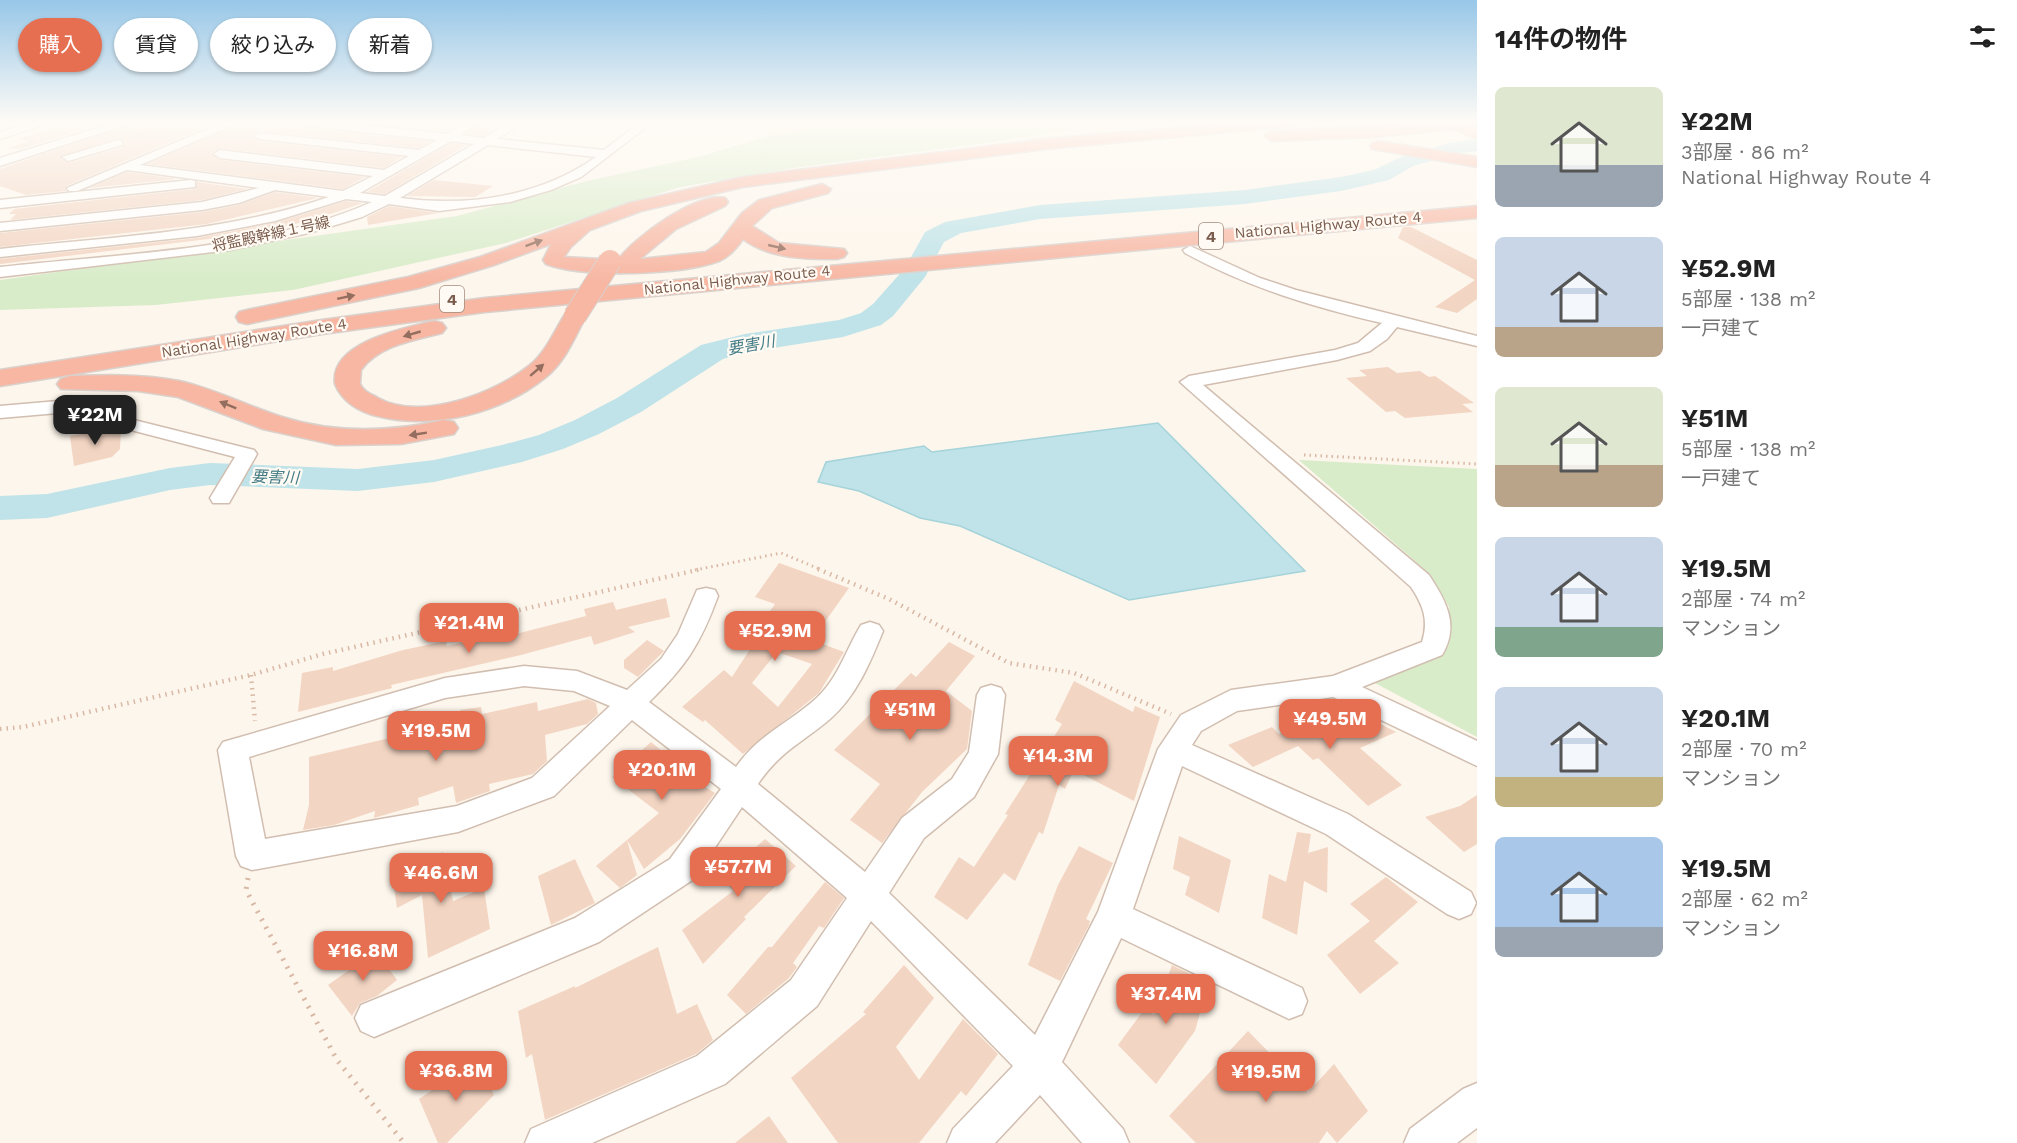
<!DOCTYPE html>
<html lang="ja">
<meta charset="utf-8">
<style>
body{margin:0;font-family:"Work Sans","Noto Sans JP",sans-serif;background:#f2f2f2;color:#222;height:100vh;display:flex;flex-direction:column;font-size:22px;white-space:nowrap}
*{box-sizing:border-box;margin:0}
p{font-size:20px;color:#767676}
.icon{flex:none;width:33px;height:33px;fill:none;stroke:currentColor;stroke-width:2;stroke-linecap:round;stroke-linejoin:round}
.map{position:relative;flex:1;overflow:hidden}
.drawer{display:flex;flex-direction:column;background:#fff;width:540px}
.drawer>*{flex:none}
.guide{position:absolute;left:18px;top:18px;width:570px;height:54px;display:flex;gap:12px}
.price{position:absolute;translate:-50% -51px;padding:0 14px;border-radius:12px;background:#e76f51;color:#fff;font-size:20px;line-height:39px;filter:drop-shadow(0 2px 3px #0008)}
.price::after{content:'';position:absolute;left:50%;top:36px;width:18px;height:14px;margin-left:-9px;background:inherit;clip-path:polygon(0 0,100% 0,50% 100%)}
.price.active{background:#222;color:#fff}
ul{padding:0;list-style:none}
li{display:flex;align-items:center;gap:18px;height:150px;padding:0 18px}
li span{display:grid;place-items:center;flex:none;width:168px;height:120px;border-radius:9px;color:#555}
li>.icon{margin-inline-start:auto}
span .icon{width:72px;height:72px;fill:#fffc;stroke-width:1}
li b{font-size:26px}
h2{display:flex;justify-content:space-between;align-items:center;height:72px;padding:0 18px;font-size:26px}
.chip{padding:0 21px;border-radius:27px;background:#fff;box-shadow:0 2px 4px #0004;font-size:21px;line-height:54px}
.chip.active{background:#e76f51;color:#fff}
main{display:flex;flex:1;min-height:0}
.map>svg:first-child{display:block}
</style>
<main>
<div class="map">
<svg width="1477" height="1143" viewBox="0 0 1477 1143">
<rect width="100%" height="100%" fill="#fdf6ec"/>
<!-- green -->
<path fill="#d8ecc9" d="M835 122H1220L1085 128 987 143 800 167 680 187 506 243 293 290 156 305 0 310V280L457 216 587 181 699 157 772 135 825 127Z
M1299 460 1477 469V737L1373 682 1439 656 1451 634 1449 607 1430 574Z"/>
<!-- water -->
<path fill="#bfe3e8" stroke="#a5d3da" stroke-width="1.5" d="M1158 423 1305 571 1129 600 960 526 920 518 859 491 818 482 826 462 924 446 932 452Z"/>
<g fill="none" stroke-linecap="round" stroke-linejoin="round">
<!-- river -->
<path fill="#bfe3e8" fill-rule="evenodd" d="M1477 139V151L1459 153 1413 166 1389 180 1341 191 1245 204 1040 219 961 233 944 242 925 277 893 316 881 325 843 337 748 352 723 359 641 412 599 434 563 449 522 462 434 482 358 491 210 485 170 490 47 518 0 520V496L47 494 170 468 210 463 358 469 434 460 502 445 539 435 575 420 617 398 701 345 745 334 839 320 861 313 873 304 905 268 925 232 945 222 1040 205 1245 190 1341 177 1374 170 1399 158 1450 143Z"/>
</g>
<!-- building -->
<path fill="#f3d5c3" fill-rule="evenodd" d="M71 122H108L20 149 9 148 30 141 17 139Z
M136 122H218L66 186V191L26 195 0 186V169ZM117 138 124 140 123 147 69 163 60 158Z
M242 122H293L300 127 430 141 419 148 260 131 252 135 260 141 402 157 384 168 220 148 212 153 220 160 365 177 343 189 148 164Z
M358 122H462L446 132Z
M482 122H505L483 136 466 134Z
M451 143 467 145 385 194 367 192Z
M127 172 177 179 89 188Z
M434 180 493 186 475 197 407 196Z
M197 182 247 189 202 200 10 220 16 214H9L14 209 195 189Z
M275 192 318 198 207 224 0 247V233L202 212 239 205Z
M346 201 363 203 313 220 250 234 0 264V259L197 238 275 223Z
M389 206 438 213 368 225 367 217Z
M1403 227H1411L1477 260V299L1457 313 1435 307 1475 280 1398 238Z
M1388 367 1397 373 1420 371 1429 377 1435 376 1474 403 1462 404 1473 412 1405 418 1395 411 1386 412 1346 378 1367 376 1359 370Z
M115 428 121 430 120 449 112 457 74 466 70 436Z
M779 563 849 588 812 640 844 652 819 693 743 754 705 720 703 722 682 707 724 670 732 677 756 640 751 638 775 604 755 597ZM777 652 812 664 778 707 752 683Z
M666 598 670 617 628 627 635 632 594 645 591 636 521 655 391 685 392 688 298 712 302 673 333 667V671L403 650 446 641 447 646 499 634 500 638 586 616 584 609 613 602 616 610Z
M647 640 664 651 638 677 624 668V660Z
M949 642 975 656 946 691 972 711 967 749 922 792 882 843 850 820 880 784 834 750 911 673 916 677Z
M1074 681 1133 712 1135 706 1160 717 1134 801 1074 770 1065 789 1059 785 1043 834 1039 832 1015 881 1004 873 967 920 934 897 959 857 974 867 1008 815 1005 814 1062 724 1055 720Z
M588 699 596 703 598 714 587 724 545 735 547 761 533 774 489 784 490 791 456 803 453 786 418 798 419 805 377 817 374 818 375 811 334 825 303 830 309 805V757L462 721 460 710 481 707 482 714 537 702 538 711Z
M1346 706 1396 732 1360 748 1402 785 1368 806 1318 758 1313 760 1298 746 1253 767 1228 745 1272 727 1279 734 1316 713 1323 721Z
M651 742 674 761 670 765 715 793 680 839 644 869 627 840 659 813 612 777Z
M1477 795V844L1464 852 1425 817 1460 806Z
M1297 832 1311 834 1308 853 1328 847 1327 893 1304 881 1297 935 1262 918 1269 874 1286 882Z
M1179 836 1231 860 1219 913 1185 895 1190 877 1173 869Z
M765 839 796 866 744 917 746 919 703 964 682 930 733 891 722 877Z
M627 840 637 875 620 888 596 866Z
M1079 846 1113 863 1086 919 1090 921 1089 925 1060 981 1028 965 1058 885Z
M443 852 453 901 484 888 490 929 428 958 422 895 397 908 392 873Z
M575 859 595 903 551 925 538 876Z
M1386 877 1418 902 1374 941 1399 963 1360 994 1327 955 1370 921 1350 904Z
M825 882 844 898 824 928 819 926 793 963 797 967 789 978 746 1014 727 995 768 947H772Z
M658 947 677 1014 697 1004 713 1040 696 1054 545 1120 532 1054 526 1058 518 1011 575 986V988Z
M376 951 397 980 377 996 360 1003 352 1016 328 985Z
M904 965 934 998 896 1047 919 1080 963 1019 998 1054 966 1096 961 1091 919 1143H838L791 1078 866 1014 863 1012Z
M1172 965 1208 983 1195 1031 1156 1084 1118 1045 1146 1007 1154 1015Z
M1248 1031 1308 1092 1334 1064 1368 1111 1337 1143 1327 1131 1319 1143H1196L1169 1116Z
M477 1059 494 1095 447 1143H438L419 1099Z
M769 1116 788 1143H735Z"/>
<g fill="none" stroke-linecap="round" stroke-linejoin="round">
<defs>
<path id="minor" d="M35 122H53L0 139V132Z
M117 122H134L0 166V158Z
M225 122H240L140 165 343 191 373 176 220 158 214 154 220 150 384 170 409 156 260 139 254 136 260 133 419 150 437 140 300 125 295 122H334L447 134 467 122H480L460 135 484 138 510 122H523L497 139 604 150 641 122H653L581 177 551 190 510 202 439 211 389 204 362 217 309 233 230 250 0 277V267C117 254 265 250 372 202L346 199 275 221 197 236 0 257V249C110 237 224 233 329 197L275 190 239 203 202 210 0 231V223L202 202 259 188 127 170 77 191H69L67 188ZM451 141 474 144 385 196 360 193ZM488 145 596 157C539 197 468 207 400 198Z
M118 140 122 141V145L68 161 62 157Z
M191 180 195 181V187L0 208V200Z
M1190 246 1260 278 1296 290 1477 336V346L1397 327 1387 339 1370 351 1337 360 1203 385 1429 575C1446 601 1460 625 1442 655L1362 687 1477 741V766L1333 697 1237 711 1201 731 1192 745 1348 814 1471 892 1476 903 1471 914 1459 919 1447 914 1326 834 1182 766 1133 909 1302 988 1307 1001 1302 1014 1289 1019 1121 938 1062 1062 1123 1129 1129 1143H1082L1040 1095 995 1143H947L953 1129 1013 1066 871 921 817 1006 725 1084 592 1143H525L531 1129 697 1056 791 980 847 898 742 807 694 879 599 942 374 1037 361 1031 355 1018 361 1005 575 918 670 859 721 789 632 720 554 796 458 832 252 870 241 866 236 856 218 750 223 742 445 678 524 666 577 671 627 690 661 659 678 634 697 590 706 588 715 590 718 596C700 645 686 666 649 702L736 767C759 735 782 727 811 703 838 681 844 653 861 625L870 622 879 625 883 631C870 663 857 695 830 719 802 743 780 751 758 784L865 872 902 818 952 779 969 752 977 695 981 688 991 685 1001 688 1005 695 998 754 974 797 924 838 889 893 1035 1035 1098 912 1158 749 1181 715 1231 690 1333 676 1422 642C1429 620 1423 605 1411 587L1180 382 1189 376 1335 350 1358 343 1382 323C1313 307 1247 287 1185 253L1183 250ZM524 686 574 691 610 706 532 778 457 806 265 839 249 757 445 698Z
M58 401 254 450 257 454 229 503H213L210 498 235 457 73 415 58 413 0 418V406Z
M1477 1083V1128L1457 1143H1404L1410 1129 1463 1089Z"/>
<path id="highway" d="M1241 122H1302L1295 126 1045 149 743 187 641 211 590 230 571 247 564 257 618 260C633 238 698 191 725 198L728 202 725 206 676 229 640 259 706 252 719 243 742 213 759 200 822 184 831 189 828 193 772 208 752 226 779 243 844 249 847 253 844 257 837 259C805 259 770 259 743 239 737 248 729 257 719 261 681 275 584 278 546 264L543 260 551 244 494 265 419 288 247 324 239 322 236 317 239 312 247 310 408 277 480 257 629 203 743 177 1045 139Z
M1433 122H1477V127L1373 137 1272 141 1264 136 1272 131Z
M1378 141 1477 157V167L1372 149 1370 146 1372 143Z
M1477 206V218L485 312 322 334 0 386V370L322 320 485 298Z
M575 309 583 311 586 316C575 337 565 362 546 377 500 414 434 430 377 416 360 412 342 402 335 384 329 342 405 328 434 321L442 323 446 328 442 333C415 340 379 345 361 370L360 384C364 392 371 394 378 398 421 422 496 393 530 365 547 351 555 329 567 311Z
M70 376C106 375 143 374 179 381 215 389 247 406 282 417 336 434 390 432 444 420L454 422 458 428 454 434 401 444 336 445 263 429 178 397 138 391 61 389 57 384 61 379Z"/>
</defs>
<!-- minor casing -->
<use href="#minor" stroke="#d1beb0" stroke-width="3"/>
<!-- highway casing -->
<use href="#highway" stroke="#dad1cd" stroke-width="3"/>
<!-- path-far3 -->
<path stroke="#d9b8a5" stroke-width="2" stroke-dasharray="1 2" stroke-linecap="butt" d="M137 135 185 122"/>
<!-- path-far2 -->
<path stroke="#d9b8a5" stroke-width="3" stroke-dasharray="1.5 4" stroke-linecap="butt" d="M1304 455 1477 464
M695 570 781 553 822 570"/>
<!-- path-far1 -->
<path stroke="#d9b8a5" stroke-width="4.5" stroke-dasharray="1.5 5" stroke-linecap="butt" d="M818 569 889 599 1009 663 1074 673 1171 714
M251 675 255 721
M0 729 23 727 251 675 323 654 702 569"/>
<!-- path -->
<path stroke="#d9b8a5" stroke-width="5" stroke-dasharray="2 7" stroke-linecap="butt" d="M248 878 246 890 337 1060 404 1143"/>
<!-- minor -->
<use href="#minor" fill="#fff" fill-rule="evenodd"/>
<!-- highway -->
<use href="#highway" fill="#f7b7a3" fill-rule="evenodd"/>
<defs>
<path id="highway-bridge-far1" d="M1457 122 1477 131"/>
<path id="highway-bridge" d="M575 316 610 261"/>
</defs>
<!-- highway-bridge-far1 casing -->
<use href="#highway-bridge-far1" stroke="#dad1cd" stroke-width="18" stroke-linecap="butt"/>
<!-- highway-bridge casing -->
<use href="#highway-bridge" stroke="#dad1cd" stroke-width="24" stroke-linecap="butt"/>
<!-- highway-bridge-far1 -->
<use href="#highway-bridge-far1" stroke="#f7b7a3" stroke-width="16"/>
<!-- highway-bridge -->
<use href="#highway-bridge" stroke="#f7b7a3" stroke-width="22"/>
</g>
<!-- one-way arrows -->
<defs><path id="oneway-solid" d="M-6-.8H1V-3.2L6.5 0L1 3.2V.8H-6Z" transform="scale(1.5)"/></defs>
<g fill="#936e5e">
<use href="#oneway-solid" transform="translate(534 243) rotate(-20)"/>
<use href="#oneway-solid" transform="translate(777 247) rotate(13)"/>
<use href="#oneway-solid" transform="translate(346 297) rotate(-12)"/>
<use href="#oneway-solid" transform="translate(412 334) rotate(164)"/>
<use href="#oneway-solid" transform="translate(537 370) rotate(-41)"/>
<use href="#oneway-solid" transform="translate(228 405) rotate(-158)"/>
<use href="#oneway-solid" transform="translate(418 434) rotate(171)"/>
</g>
<!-- sky -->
<linearGradient id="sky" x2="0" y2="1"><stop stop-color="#97c7e8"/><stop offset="0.43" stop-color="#fefbf6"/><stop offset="1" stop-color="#fefbf6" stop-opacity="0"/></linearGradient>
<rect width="1477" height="282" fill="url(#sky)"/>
<g text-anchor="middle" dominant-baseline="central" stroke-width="4.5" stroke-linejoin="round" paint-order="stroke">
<!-- far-street labels -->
<g font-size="15" fill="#7a5c4d" stroke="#fffaf3">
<text transform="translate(1328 225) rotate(-5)">National Highway Route 4</text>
<text transform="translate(271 234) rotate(-12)">将監殿幹線１号線</text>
<text transform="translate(737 280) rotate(-6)">National Highway Route 4</text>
<text transform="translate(254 338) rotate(-9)">National Highway Route 4</text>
</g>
<!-- shield labels -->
<g fill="#fffaf3" stroke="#a28b7f" stroke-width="1.5">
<rect x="1199" y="223" width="24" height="26" rx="4.5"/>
<rect x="440" y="286" width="24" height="26" rx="4.5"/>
</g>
<g font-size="16" font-weight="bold" fill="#7a5c4d">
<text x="1211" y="236">4</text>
<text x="452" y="299">4</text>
</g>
<!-- far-water labels -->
<g font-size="16" font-style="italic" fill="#437c86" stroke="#fffaf3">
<text transform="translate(751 345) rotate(-10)">要害川</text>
<text transform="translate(275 477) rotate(2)">要害川</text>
</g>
</g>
</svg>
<b class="price active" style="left:95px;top:446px">¥22M</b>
<b class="price" style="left:469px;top:654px">¥21.4M</b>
<b class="price" style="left:775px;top:662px">¥52.9M</b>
<b class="price" style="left:910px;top:741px">¥51M</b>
<b class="price" style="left:1330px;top:750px">¥49.5M</b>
<b class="price" style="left:436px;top:762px">¥19.5M</b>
<b class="price" style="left:1058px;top:787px">¥14.3M</b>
<b class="price" style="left:662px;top:801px">¥20.1M</b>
<b class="price" style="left:738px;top:898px">¥57.7M</b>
<b class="price" style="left:441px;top:904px">¥46.6M</b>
<b class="price" style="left:363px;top:982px">¥16.8M</b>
<b class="price" style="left:1166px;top:1025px">¥37.4M</b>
<b class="price" style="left:456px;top:1102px">¥36.8M</b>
<b class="price" style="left:1266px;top:1103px">¥19.5M</b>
<div class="guide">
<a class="chip active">購入</a>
<a class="chip">賃貸</a>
<a class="chip">絞り込み</a>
<a class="chip">新着</a>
</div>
</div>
<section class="drawer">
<h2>14件の物件<svg class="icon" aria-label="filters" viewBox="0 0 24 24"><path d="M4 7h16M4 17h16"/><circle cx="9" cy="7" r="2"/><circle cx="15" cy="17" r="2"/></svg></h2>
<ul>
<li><span style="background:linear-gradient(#dfe7d0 65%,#9aa5b1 0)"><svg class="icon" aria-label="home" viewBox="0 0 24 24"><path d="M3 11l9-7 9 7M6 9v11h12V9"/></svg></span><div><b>¥22M</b><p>3部屋 · 86 m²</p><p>National Highway Route 4</p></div></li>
<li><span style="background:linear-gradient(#c9d6e8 75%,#b9a48a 0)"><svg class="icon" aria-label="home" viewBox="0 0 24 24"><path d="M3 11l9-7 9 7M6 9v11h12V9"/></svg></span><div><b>¥52.9M</b><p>5部屋 · 138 m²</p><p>一戸建て</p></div></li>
<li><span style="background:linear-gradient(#dfe7d0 65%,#b9a48a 0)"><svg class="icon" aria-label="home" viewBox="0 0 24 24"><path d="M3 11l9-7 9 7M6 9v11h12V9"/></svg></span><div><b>¥51M</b><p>5部屋 · 138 m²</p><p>一戸建て</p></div></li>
<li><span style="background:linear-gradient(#c9d6e8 75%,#7fa58c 0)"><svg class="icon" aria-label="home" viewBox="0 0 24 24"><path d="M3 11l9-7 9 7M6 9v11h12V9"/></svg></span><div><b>¥19.5M</b><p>2部屋 · 74 m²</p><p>マンション</p></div></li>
<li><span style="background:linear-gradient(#c9d6e8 75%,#c2b280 0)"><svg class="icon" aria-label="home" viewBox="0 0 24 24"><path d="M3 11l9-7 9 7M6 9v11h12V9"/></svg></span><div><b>¥20.1M</b><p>2部屋 · 70 m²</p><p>マンション</p></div></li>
<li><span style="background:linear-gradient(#a9c7e8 75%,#9aa5b1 0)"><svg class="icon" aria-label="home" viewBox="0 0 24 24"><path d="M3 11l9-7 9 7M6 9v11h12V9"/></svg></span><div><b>¥19.5M</b><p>2部屋 · 62 m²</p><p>マンション</p></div></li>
</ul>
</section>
</main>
